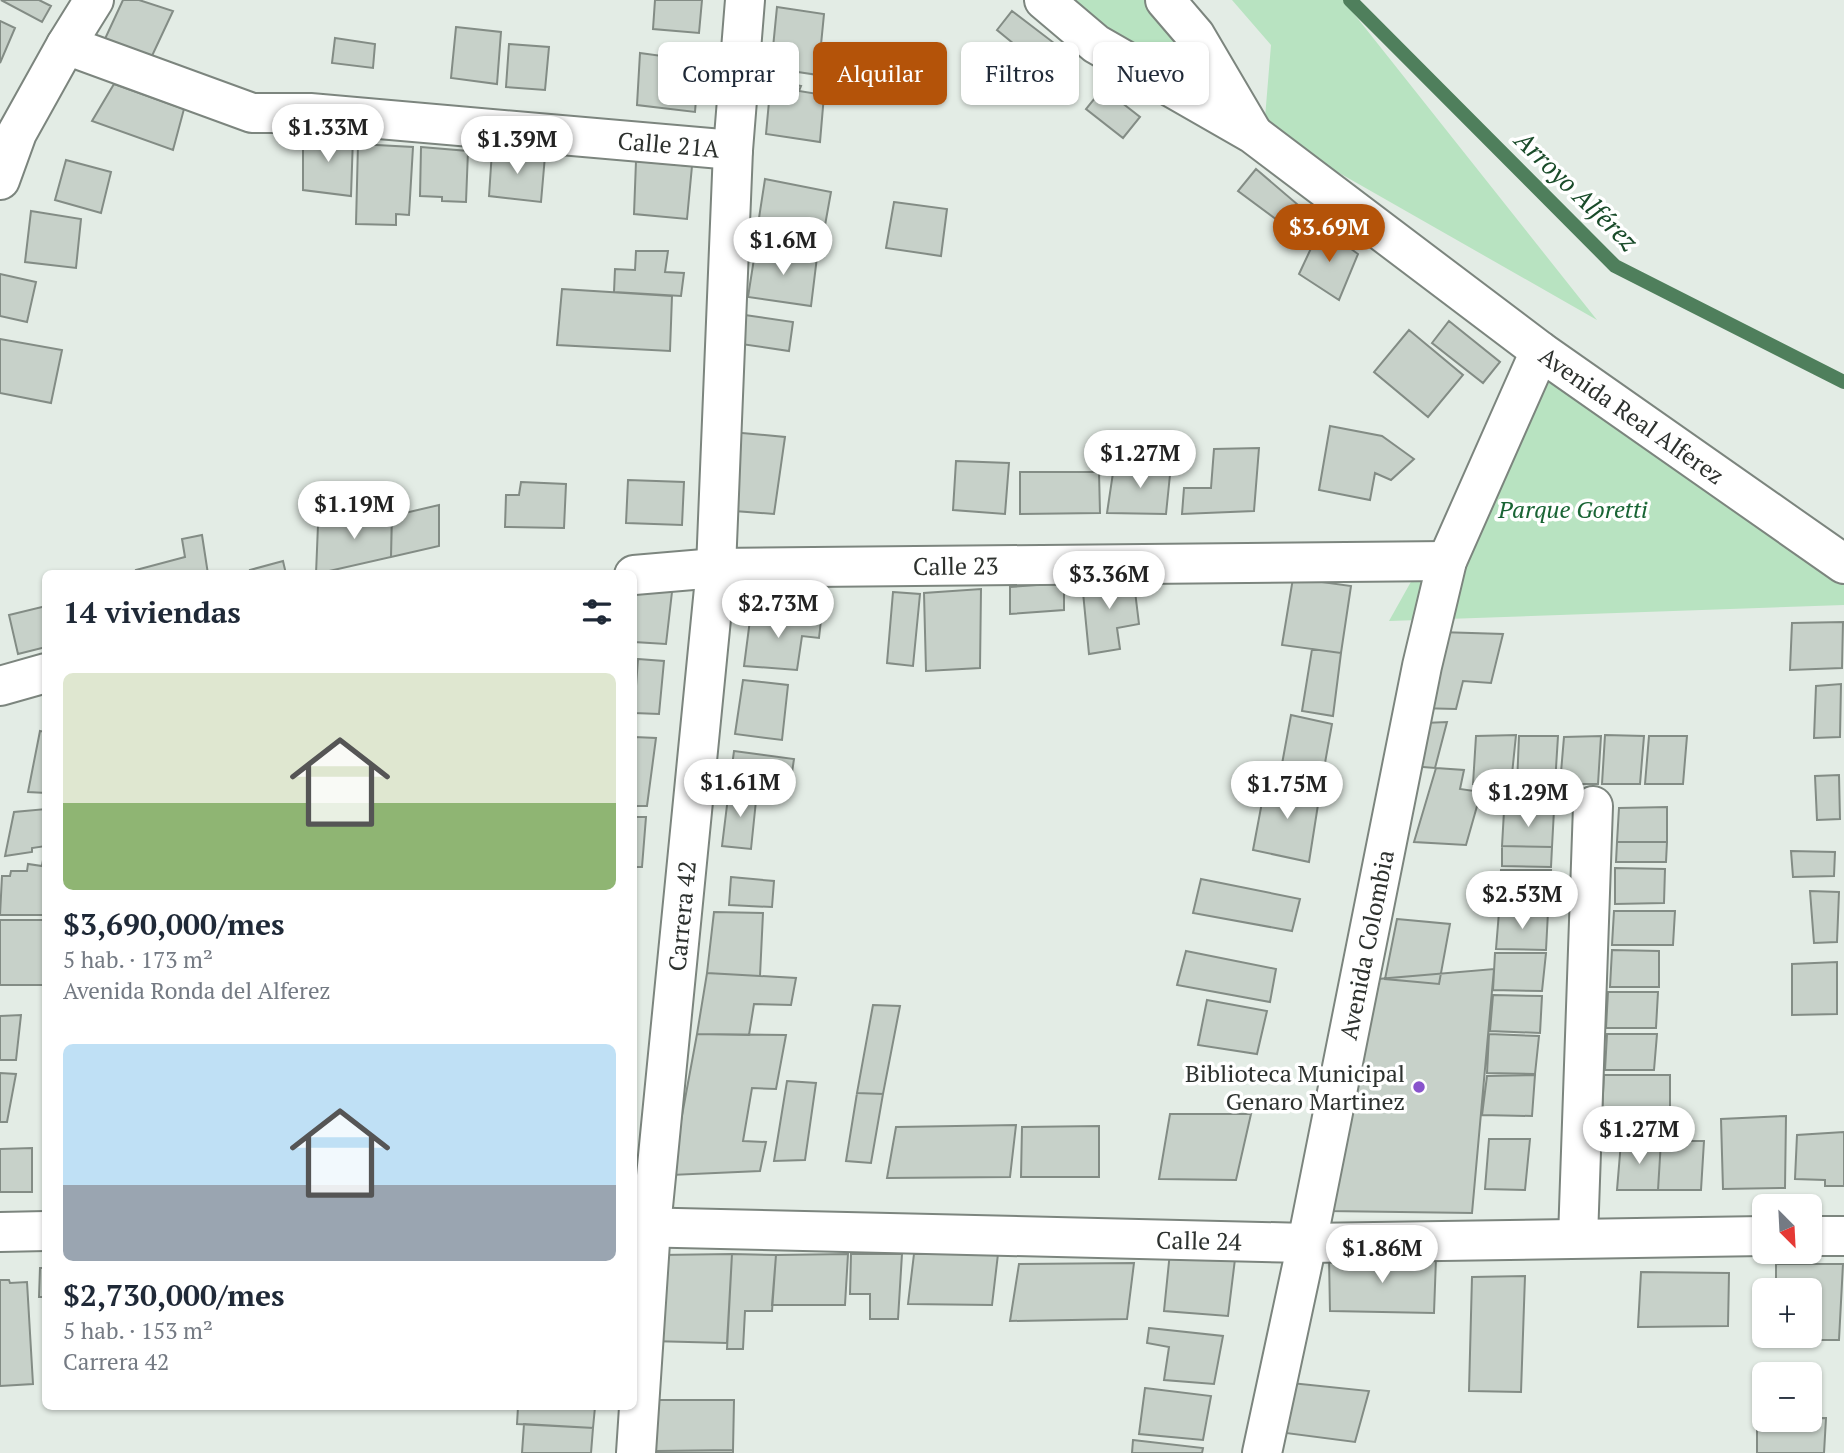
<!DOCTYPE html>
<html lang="es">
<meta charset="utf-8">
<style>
body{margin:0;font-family:"PT Serif",serif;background:#f2f2f3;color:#1f2937;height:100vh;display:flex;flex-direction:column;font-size:26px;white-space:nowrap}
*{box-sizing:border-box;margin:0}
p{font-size:23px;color:#747a83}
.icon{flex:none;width:38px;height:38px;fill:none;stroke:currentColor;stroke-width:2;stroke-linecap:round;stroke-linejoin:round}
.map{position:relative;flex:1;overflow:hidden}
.side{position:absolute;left:42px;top:570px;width:595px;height:840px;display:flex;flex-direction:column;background:#fff;border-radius:10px;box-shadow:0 2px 5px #0004}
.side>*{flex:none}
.banner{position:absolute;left:658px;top:42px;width:665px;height:63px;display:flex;gap:14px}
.needle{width:46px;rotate:156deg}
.controls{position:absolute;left:1752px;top:1194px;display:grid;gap:14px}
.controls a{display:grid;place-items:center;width:70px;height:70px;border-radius:10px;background:#fff;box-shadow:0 2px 5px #0004;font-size:35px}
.price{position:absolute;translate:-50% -60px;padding:0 16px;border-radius:24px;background:#fff;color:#222;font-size:23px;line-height:46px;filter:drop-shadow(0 2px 4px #0008)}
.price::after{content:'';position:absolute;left:50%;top:42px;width:21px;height:16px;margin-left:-10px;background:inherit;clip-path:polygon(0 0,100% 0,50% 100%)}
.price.active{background:#b45309;color:#fff}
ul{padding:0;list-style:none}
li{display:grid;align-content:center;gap:14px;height:371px;padding:0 21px}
li span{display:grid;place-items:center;height:217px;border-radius:10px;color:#555}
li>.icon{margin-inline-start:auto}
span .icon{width:126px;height:126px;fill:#fffc;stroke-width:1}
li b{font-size:30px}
h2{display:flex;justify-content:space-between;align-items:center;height:84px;padding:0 21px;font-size:30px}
.pill{padding:0 24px;border-radius:10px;background:#fff;box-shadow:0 2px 5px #0004;font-size:24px;line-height:63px}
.pill.active{background:#b45309;color:#fff}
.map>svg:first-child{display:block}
</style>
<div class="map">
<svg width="1844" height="1453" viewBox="0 0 1844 1453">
<rect width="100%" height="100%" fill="#e3ece5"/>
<!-- green -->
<path fill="#b8e3c1" d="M1044 0H1144L1253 134Z
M1232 0H1343L1597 320 1264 130 1271 45Z
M1539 353 1844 579V605L1389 621Z"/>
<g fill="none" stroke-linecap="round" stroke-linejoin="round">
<!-- stream -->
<path stroke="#4f7f5c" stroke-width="14" d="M1350 0 1615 266 1844 382"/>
</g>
<!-- building -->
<path fill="#c7d1c9" stroke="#838c85" stroke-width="2" d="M1 0H39L51 6 42 22Z
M123 0H139L173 11 151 58 104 41Z
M655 0H702L699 33 653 29Z
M777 7 824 14 818 75 771 68Z
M1012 11 1054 43 1036 62 997 30Z
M0 21 15 28 0 63Z
M456 27 501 32 497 84 451 78Z
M335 38 375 44 373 68 332 63Z
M509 44 549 47 545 90 506 87Z
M640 53 699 61 695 112 637 105Z
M771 80 801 86 799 91 824 95 820 142 766 134Z
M114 84 184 109 173 150 92 121Z
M1103 88 1140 117 1123 138 1086 109Z
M303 133 353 137 351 196 303 190Z
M358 144 413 147 409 215 396 214V225L356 224Z
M421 147 468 151 466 202 442 201V197L420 196Z
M492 151 545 156 541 202 489 196Z
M66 160 111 172 101 213 55 200Z
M636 161 692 166 687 219 634 214Z
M1256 169 1297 204 1281 223 1238 191Z
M765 179 831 192 822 242 757 231Z
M894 202 947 209 941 256 886 248Z
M31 211 81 219 76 268 25 262Z
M1321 227 1358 254 1339 300 1299 274Z
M756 246 817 257 811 306 748 297Z
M636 251H668L665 272 684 273 681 296 614 292 615 269 635 270Z
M0 274 36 282 27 322 0 316Z
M562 289 672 296 670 351 557 345Z
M745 315 793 322 789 351 741 344Z
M1449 321 1500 362 1483 383 1432 343Z
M1409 330 1463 375 1428 417 1374 372Z
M0 339 62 350 51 403 0 393Z
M1330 426 1382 436 1414 459 1391 480 1375 473 1370 500 1319 490Z
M731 432 785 437 774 514 721 510Z
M1259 448 1254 511 1182 514 1184 488H1211L1214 449Z
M956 461 1009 463 1005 514 953 510Z
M1171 465 1166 514 1107 513 1114 466Z
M1020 472H1099L1100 513 1020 514Z
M628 480 684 482 682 525 626 523Z
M521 482 566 484 564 528 505 527 506 495H519Z
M439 505V546L391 557 392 516Z
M392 507 391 557 316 574 318 525Z
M202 535 208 574H137L136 570 185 557 182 539Z
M283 561 286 574H251L250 570Z
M1133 575 1139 624 1117 628 1120 649 1089 654 1082 582Z
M1293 578 1351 586 1341 653 1282 645Z
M1064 583V610L1010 614V587Z
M634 589 672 592 666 644 634 642Z
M981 589 980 668 926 671 924 593Z
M893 592 920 594 913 666 887 663Z
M46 606V647L18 654 9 615Z
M751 612 821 620 819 638 802 636 797 670 744 666Z
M1843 622 1842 668 1790 670 1792 623Z
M1439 632 1503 634 1491 683 1463 681 1456 709 1417 708Z
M1312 649 1341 653 1333 716 1302 711Z
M638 659 664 661 659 714 634 713Z
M743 680 788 685 782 740 735 734Z
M1841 684 1840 737 1814 738 1816 686Z
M1291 715 1332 724 1323 774 1282 764Z
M1447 722 1435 768 1411 766 1424 723Z
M40 731 46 732V793L28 792Z
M1516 735 1511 784H1473L1476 736Z
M1605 735 1644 736 1640 784H1602Z
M1519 736H1558L1555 784H1517Z
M1601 736 1598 784H1560L1564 737Z
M1649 736H1687L1683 784H1645Z
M634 737 656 738 647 806H634Z
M734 751 794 759 789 793 729 789Z
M1436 768 1464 770 1460 789 1481 792 1466 845 1414 842Z
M1839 775 1840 819 1817 820 1815 776Z
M1266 781 1320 792 1309 862 1253 850Z
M729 789 757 791 751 849 722 846Z
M1667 807V842H1617L1619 808Z
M46 809V846L32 848V852L5 856 14 812Z
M1554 810 1552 847 1502 846 1504 811Z
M634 817H646L642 867H634Z
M1617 842H1667L1666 862H1616Z
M1502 846 1552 847 1551 867 1502 866Z
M1791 851 1835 852 1834 876 1793 877Z
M43 860 46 861V915H0L2 876H10L11 871H27L28 864 42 866Z
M1615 868 1665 869 1664 903 1615 904Z
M1501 870H1551L1548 909 1499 907Z
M731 877 774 881 772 907 729 905Z
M1201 879 1300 899 1292 931 1193 913Z
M1810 891 1839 892 1837 942 1814 943Z
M1614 911H1675L1673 945H1612Z
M714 912 763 913 760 976 707 973Z
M1499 912H1548L1546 950 1496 949Z
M1397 919 1450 924 1439 984 1385 979Z
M0 920H46V985H0Z
M1612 950 1659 951V987H1610Z
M1186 951 1276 969 1270 1002 1177 985Z
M1495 953H1546L1542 991 1493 990Z
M1837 962V1014L1792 1015V964Z
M1494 969 1472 1213 1328 1211 1378 979Z
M707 973 796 978 791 1005 754 1004 749 1035 697 1034Z
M1608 992H1658L1656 1028H1606Z
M1493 995 1542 996 1540 1033 1490 1031Z
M1207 1000 1267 1011 1257 1054 1198 1045Z
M873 1005 900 1006 883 1094 857 1093Z
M21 1015 16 1060H0V1016Z
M697 1034 786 1035 776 1089 752 1088 743 1141 766 1142 760 1171 671 1175Z
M1489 1034 1539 1036 1535 1074 1487 1073Z
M1607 1034H1657L1654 1070H1605Z
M0 1073 16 1074 7 1122H0Z
M1535 1075 1532 1116 1482 1115 1487 1076Z
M1604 1075H1670V1111H1602Z
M787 1081 816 1083 805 1160 774 1161Z
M857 1093 883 1094 871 1163 846 1161Z
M1170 1114H1251L1236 1180 1159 1179Z
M1786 1116 1785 1188 1723 1189 1721 1119Z
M1016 1125 1010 1177 887 1178 896 1127Z
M1099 1126V1177H1021L1022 1127Z
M1844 1132V1186H1825V1180L1795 1179 1797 1135Z
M1489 1139H1530L1525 1190 1485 1189Z
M1661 1141H1704L1701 1190H1658Z
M1661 1141 1658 1190H1617L1621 1142Z
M32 1148V1192H0V1149Z
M1236 1251 1228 1316 1164 1311 1170 1252Z
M732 1254 727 1343 650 1341 660 1255Z
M732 1254 776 1255 772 1311H745L743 1349H727Z
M848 1254 845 1305H772L776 1255Z
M851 1254H902L898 1319H870V1294H850Z
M914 1254H998L992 1305 908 1304Z
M1329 1257 1436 1258 1434 1313 1330 1311Z
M1134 1263 1127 1319 1010 1321 1019 1264Z
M1776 1264H1843L1839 1340H1784V1335H1810V1290H1776Z
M40 1268H46V1297H39Z
M1641 1272 1729 1273 1728 1326 1638 1327Z
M1525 1276 1521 1392 1469 1391 1472 1277Z
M0 1280H9L10 1283 27 1282 33 1384 0 1386Z
M1149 1328 1223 1336 1214 1384 1164 1380 1169 1347 1147 1343Z
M1291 1383 1369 1391 1355 1442 1278 1432Z
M1145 1388 1211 1396 1203 1440 1139 1434Z
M656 1400H734L733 1450 656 1451Z
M518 1407H595L593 1428 517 1424Z
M1757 1417H1764V1419L1826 1418 1824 1453H1757Z
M524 1424 593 1428 591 1453H522Z
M1133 1440 1203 1448 1202 1453H1132Z
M733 1450V1453H656V1451Z"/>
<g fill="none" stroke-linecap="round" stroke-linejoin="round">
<defs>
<g id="minor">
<path id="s1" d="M1044 0 1096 44 1253 134 1540 351 1844 564"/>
<path d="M1165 0 1195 35 1252 132"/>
<path id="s2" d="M66 45 252 113H310L733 150"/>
<path d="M0 180 17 133 66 45 94 0"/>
<path id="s3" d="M634 575 716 568 1447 561"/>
<path d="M0 686 46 673"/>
<path d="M1578 1238 1593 806"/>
<path id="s4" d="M1307 1243 1422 666 1447 561 1540 351"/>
<path id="s5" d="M636 1453 651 1227 716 568 733 150 745 0"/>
</g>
<path id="tertiary" d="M1262 1453 1307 1243"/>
<g id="secondary">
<path id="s6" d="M634 1227 1307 1243 1764 1236"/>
<path d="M0 1232 46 1231"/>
<path d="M1810 1236H1844"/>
</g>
</defs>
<!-- minor casing -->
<use href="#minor" stroke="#7c857e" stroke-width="42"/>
<!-- tertiary casing -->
<use href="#tertiary" stroke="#7c857e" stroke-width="42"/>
<!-- secondary casing -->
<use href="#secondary" stroke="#7c857e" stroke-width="42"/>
<!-- minor -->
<use href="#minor" stroke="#fff" stroke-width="38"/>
<!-- tertiary -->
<use href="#tertiary" stroke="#fff" stroke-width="38"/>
<!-- secondary -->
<use href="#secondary" stroke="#fff" stroke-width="38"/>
</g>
<!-- markers -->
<circle fill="#8954cc" stroke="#fff" stroke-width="2.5" cx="1419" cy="1087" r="7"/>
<g text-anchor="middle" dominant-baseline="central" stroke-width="7" stroke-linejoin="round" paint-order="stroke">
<!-- street labels -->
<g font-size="24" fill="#2d312e" stroke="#fff">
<text stroke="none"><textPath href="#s2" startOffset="616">Calle 21A</textPath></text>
<text stroke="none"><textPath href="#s1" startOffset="721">Avenida Real Alferez</textPath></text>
<text stroke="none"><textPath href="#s3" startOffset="322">Calle 23</textPath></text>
<text stroke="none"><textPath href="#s5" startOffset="539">Carrera 42</textPath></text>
<text stroke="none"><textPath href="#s4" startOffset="304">Avenida Colombia</textPath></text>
<text stroke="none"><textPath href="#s6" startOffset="565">Calle 24</textPath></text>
</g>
<!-- park labels -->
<g font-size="24" font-style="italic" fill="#196434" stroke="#fff">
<text x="1573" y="509">Parque Goretti</text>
</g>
<!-- poi labels -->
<g font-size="24" fill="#2d312e" stroke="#fff" text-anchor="end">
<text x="1405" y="1073">Biblioteca Municipal<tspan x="1405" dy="28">Genaro Martinez</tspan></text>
</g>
<!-- water labels -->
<g font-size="26" font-style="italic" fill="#194b29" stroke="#fff">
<text transform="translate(1577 190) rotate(44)">Arroyo Alférez</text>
</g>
</g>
</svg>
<div class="controls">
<a><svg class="needle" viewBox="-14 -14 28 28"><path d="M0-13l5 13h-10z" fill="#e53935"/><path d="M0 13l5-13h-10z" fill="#747a83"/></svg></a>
<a>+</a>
<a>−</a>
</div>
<b class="price" style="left:328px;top:164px">$1.33M</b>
<b class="price" style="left:517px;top:176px">$1.39M</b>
<b class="price active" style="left:1329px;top:264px">$3.69M</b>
<b class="price" style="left:783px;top:277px">$1.6M</b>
<b class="price" style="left:1140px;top:490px">$1.27M</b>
<b class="price" style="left:354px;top:541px">$1.19M</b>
<b class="price" style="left:1109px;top:611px">$3.36M</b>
<b class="price" style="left:778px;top:640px">$2.73M</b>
<b class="price" style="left:740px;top:819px">$1.61M</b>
<b class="price" style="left:1287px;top:821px">$1.75M</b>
<b class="price" style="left:1528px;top:829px">$1.29M</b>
<b class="price" style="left:1522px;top:931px">$2.53M</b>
<b class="price" style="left:1639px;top:1166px">$1.27M</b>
<b class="price" style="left:1382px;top:1285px">$1.86M</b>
<div class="banner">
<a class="pill">Comprar</a>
<a class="pill active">Alquilar</a>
<a class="pill">Filtros</a>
<a class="pill">Nuevo</a>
</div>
<section class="side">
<h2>14 viviendas<svg class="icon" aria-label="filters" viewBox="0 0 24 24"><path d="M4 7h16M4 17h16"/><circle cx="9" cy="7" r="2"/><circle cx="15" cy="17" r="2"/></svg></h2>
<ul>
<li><span style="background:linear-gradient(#dfe7d0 60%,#8fb573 0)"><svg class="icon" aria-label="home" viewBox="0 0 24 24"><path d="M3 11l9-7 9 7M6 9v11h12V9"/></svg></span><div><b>$3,690,000/mes</b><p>5 hab. · 173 m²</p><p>Avenida Ronda del Alferez</p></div></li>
<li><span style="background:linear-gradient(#bfe0f5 65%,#9aa5b1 0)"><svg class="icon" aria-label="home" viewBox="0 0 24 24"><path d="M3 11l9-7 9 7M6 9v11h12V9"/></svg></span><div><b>$2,730,000/mes</b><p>5 hab. · 153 m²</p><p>Carrera 42</p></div></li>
</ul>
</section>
</div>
